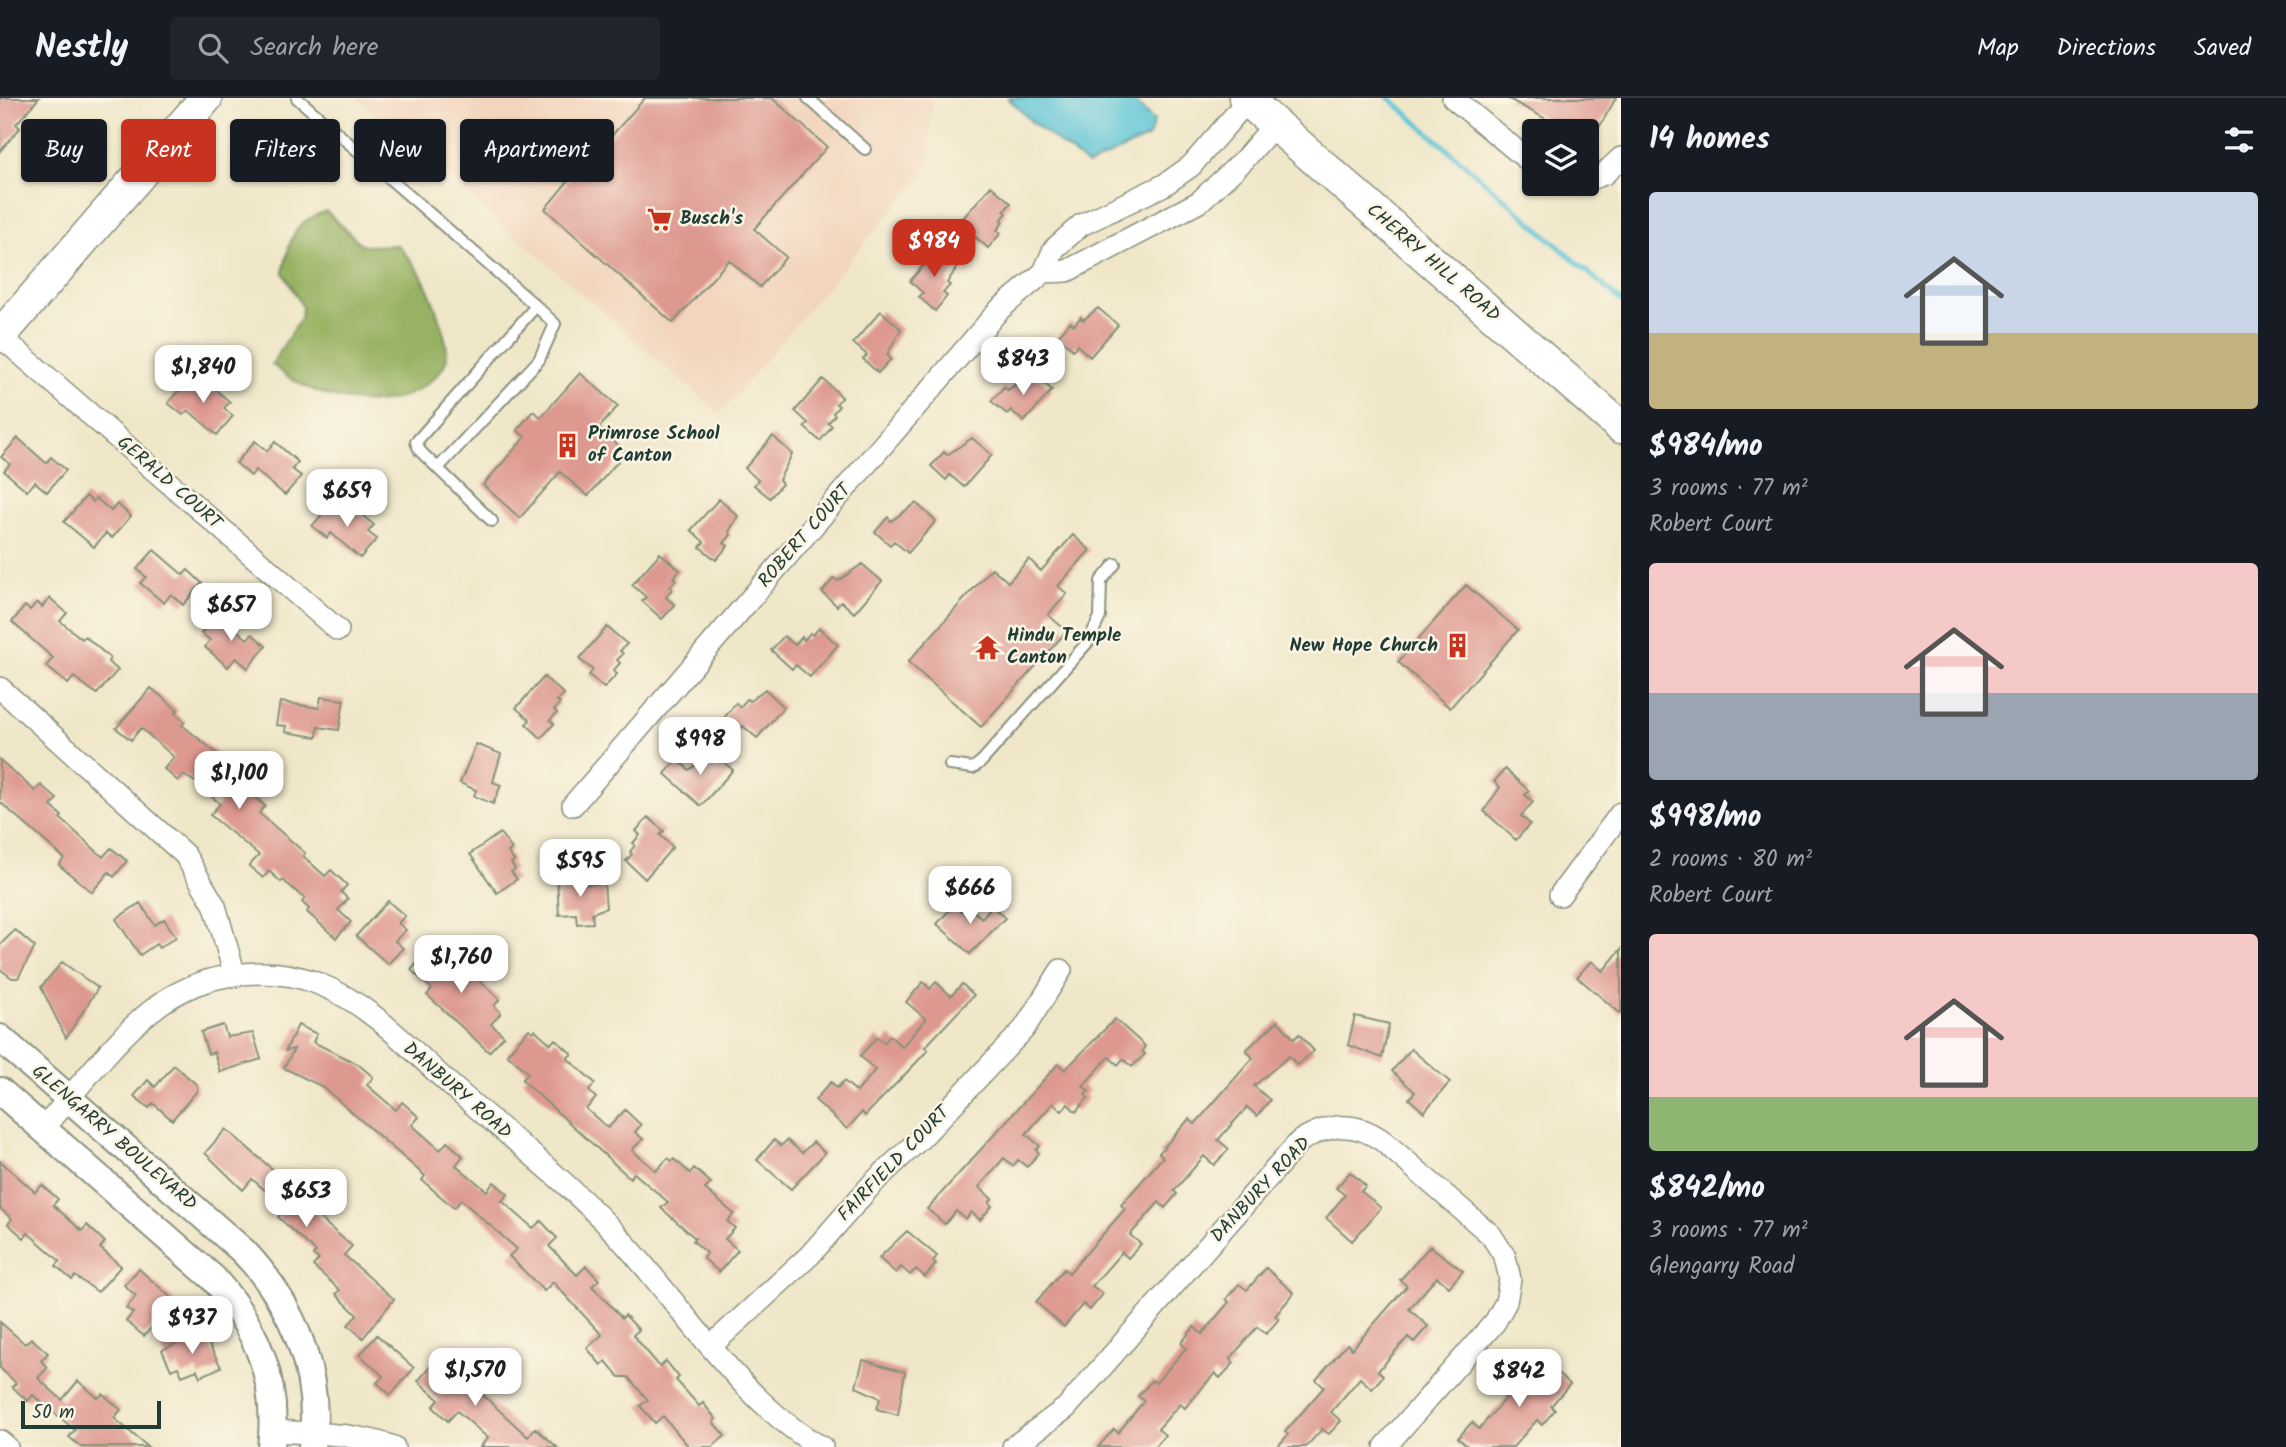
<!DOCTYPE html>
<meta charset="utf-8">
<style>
body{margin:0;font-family:Kalam,sans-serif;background:#20242c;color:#f1f3f6;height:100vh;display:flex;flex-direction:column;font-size:26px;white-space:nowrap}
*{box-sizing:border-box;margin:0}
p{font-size:23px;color:#9ea1a6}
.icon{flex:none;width:38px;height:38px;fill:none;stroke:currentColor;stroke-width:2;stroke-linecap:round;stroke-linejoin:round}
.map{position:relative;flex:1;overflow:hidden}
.sheet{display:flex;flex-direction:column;background:#171b24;width:665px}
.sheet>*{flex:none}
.top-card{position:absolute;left:21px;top:21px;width:665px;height:63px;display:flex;gap:14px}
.controls{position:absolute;left:1522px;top:21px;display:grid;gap:14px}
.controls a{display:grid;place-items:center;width:77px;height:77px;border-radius:7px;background:#171b24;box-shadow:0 2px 5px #0004;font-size:35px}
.scale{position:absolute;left:21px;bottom:18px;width:140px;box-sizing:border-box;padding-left:7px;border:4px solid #1f3d34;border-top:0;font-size:19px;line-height:24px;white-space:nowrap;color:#1f3d34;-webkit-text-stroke:5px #fcf5e5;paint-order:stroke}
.price{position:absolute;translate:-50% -60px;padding:0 16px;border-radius:14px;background:#fff;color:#222;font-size:23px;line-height:46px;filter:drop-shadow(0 2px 4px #0008)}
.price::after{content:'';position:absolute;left:50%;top:42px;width:21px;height:16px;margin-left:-10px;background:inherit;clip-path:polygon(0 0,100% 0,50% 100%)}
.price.selected{background:#c8321e;color:#fff}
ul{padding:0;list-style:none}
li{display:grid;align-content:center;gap:14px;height:371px;padding:0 28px}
li span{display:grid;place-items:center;height:217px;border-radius:7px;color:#555}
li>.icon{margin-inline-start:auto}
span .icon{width:126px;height:126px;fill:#fffc;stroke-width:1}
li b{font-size:30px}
h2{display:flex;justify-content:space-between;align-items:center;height:84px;padding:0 28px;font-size:30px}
.chip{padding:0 24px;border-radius:7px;background:#171b24;box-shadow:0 2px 5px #0004;font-size:24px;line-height:63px}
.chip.selected{background:#c8321e;color:#fff}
header{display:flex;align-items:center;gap:42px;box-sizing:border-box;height:98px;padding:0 35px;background:#171b24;border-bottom:2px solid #363941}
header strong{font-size:33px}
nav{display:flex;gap:38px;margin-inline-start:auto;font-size:24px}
.search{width:490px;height:63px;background:#20242c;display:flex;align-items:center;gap:18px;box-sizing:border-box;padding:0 24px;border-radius:7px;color:#9ea1a6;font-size:26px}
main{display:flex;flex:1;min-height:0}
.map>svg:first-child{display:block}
</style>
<header>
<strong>Nestly</strong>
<div class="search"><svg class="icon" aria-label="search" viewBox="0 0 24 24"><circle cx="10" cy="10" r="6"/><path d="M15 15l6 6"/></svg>Search here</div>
<nav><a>Map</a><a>Directions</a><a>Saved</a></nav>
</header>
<main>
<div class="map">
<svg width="1621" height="1349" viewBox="0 0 1621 1349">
<rect width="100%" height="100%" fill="#fcf5e5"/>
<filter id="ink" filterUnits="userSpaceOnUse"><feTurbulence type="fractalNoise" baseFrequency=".0143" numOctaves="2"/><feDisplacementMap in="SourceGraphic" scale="14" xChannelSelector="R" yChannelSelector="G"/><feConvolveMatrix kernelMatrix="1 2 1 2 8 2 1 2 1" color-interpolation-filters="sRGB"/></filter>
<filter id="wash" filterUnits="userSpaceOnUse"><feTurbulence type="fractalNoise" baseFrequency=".00686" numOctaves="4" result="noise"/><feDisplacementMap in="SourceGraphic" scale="28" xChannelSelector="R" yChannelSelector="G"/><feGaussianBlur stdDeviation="1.57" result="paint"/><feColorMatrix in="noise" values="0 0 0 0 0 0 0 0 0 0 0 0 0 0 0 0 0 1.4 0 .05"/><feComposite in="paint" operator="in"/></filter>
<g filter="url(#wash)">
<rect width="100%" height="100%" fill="#f0e7c9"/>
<!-- built -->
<path fill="#f2d5bd" d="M357 0H932L929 69 720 316Z"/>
<!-- forest -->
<path fill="#98b264" stroke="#5c784c" stroke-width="2" d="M326 113 363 148 398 147C405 156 415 166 421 177 430 193 448 239 447 258 446 270 434 281 425 287 383 319 309 301 272 266L301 219 302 208 283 174C292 139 290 126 326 113Z"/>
<!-- water -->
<path fill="#5bc5d7" stroke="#3d8186" stroke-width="2" d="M1008 0H1131L1154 23 1149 39 1088 67 1032 24Z"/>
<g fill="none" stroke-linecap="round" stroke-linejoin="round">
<!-- stream -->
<path stroke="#5bc5d7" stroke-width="5" d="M1389 0 1621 203"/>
</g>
<g id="blocks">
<!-- building -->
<path fill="#dd9890" d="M0 0H39L16 26 20 30 0 53Z
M645 0H772L827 49 754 131 786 159 760 189 729 162 673 225 545 111 588 59 591 61Z
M1507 0H1616L1597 33H1568Z
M991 88 1011 105 1004 113 1007 115 1001 122 1003 124 997 132 1001 135 988 150 972 136 976 132 963 120Z
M938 151 957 169 947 185 950 187 943 195 947 198 935 213 919 199 923 195 910 183Z
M1098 210 1118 227 1090 259 1077 247 1073 252 1058 238 1070 224 1074 227 1081 219 1083 222Z
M881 213 901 231 887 257 891 261 878 275 863 261 867 257 853 245Z
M580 275 618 308 599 330 626 354 588 398 560 374 520 420 483 387 525 339 517 332 533 313 541 319Z
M1032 275 1052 292 1024 324 1011 312 1007 316 991 303 1004 289 1008 292Z
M823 281 842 299 836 306 839 308 833 315 835 317 828 325 832 328 820 343 804 329 808 325 795 313Z
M187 282 199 293 207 284 230 304 224 310 233 318 217 337 188 312 183 317 168 305Z
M773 338 792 356 779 382 782 386 770 400 754 387 758 382 745 370Z
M18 340 46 365 51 359 66 372 47 394 35 384 27 393 4 373 10 366 1 359Z
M972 340 992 357 964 389 950 377 946 382 931 368 944 354 947 357Z
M255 343 267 353 275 344 298 364 292 371 301 378 285 397 255 372 251 378 236 365Z
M86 398 93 404 96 400 111 413 117 406 131 418 112 440 106 435 94 449 64 424Z
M719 401 738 418 729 434 731 437 724 445 728 448 716 462 700 449 704 444 691 432Z
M916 405 936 423 908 455 894 443 890 447 875 434 888 419 891 423Z
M331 406 343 416 350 407 374 427 368 434 377 441 360 460 331 435 327 440 312 428Z
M1073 437 1090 452 1058 488 1067 496 1048 517 1067 533 981 629 908 564 992 470 1008 484 1029 461 1041 473Z
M154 452 183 477 188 472 202 485 183 507 171 496 164 505 140 485 146 479 137 471Z
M660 455 680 472 673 480 676 482 670 489 672 491 666 499 675 507 662 521 642 503 646 499 632 487Z
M862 466 882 483 854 515 841 503 837 508 822 494 834 480 838 483Z
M1466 487 1518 532 1450 610 1398 564Z
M50 500 67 515 60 523 82 541 85 538 110 560 108 564 118 572 97 596 74 579 68 586 46 568 53 560 12 524 25 508 30 512 37 504 42 509Z
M218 516 247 541 252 536 266 548 248 570 236 560 228 569 205 549 210 542 201 535Z
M607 529 627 546 620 553 623 556 617 562 620 565 613 573 617 576 604 590 589 577 593 572 579 561Z
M819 530 838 547 810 579 796 567 792 571 771 552 784 538 795 547 802 539 804 542 810 535 813 537Z
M544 579 564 596 557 603 560 605 554 612 557 615 550 622 554 626 541 640 526 626 530 622 516 610Z
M151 590 178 612 175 615 185 624 182 627 220 658 217 661 227 670 216 682 241 703 248 693 265 708 259 715 305 755 303 758 325 778 331 772 347 787 341 794 348 801 338 812 351 824 336 840 307 814 309 811 302 804 305 801 283 782 281 784 269 773 263 780 249 768 259 757 210 717 220 706 197 685 183 677 178 683 164 671 174 659 141 630 131 642 116 630Z
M765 591 784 609 757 640 743 628 739 633 724 620 736 605 740 609 747 601 750 603Z
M321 599 344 602 339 632 318 629 317 639 285 634 286 628 276 627 280 604 319 610Z
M476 646 501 656 493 684 501 687 493 706 474 698 476 692 460 685Z
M713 655 733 672 701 708 665 676 677 661 689 672Z
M0 662 35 693 41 687 57 701 51 708 62 718 60 720 103 759 111 750 127 763 114 779 109 774 92 794 59 767 64 760 0 704Z
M1505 671 1529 693 1525 697 1533 704 1521 718 1530 726 1516 742 1484 713 1500 689 1494 684Z
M648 719 664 733 660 737 673 749 645 781 626 763 632 756 630 754 635 747 633 745 640 737 636 733Z
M500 735 512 751 508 754 514 763 511 765 515 771 511 774 517 781 497 795 470 756Z
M576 779 577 787 604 785 606 810 592 815 593 825 577 826 576 816 559 817 557 780Z
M388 803 405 818 398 825 406 832 395 843 403 850 388 866 356 838Z
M140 805 155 827 164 821 176 839 159 850 156 846 140 857 116 821Z
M954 807 961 813 966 807 982 820 992 808 1005 820 970 856 937 826Z
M15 832 35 849 18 880H12L0 871V847Z
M433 847 437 850 439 848 455 862 459 857 476 871 472 876 500 901 494 908 501 915 491 926 504 938 489 954 427 897 432 891 411 872Z
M1621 851V916L1577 879 1591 863 1603 873Z
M62 864 98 890 66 940 41 889Z
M923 884 930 891 936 884 951 898 962 886 974 897 925 949 928 952 914 967 865 1018 862 1014 847 1031 815 1002 831 984 837 990 844 983 857 994 875 972 860 958 877 939 884 945 890 938 902 949 926 921 906 904Z
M1355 918 1389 926 1382 960 1348 947Z
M1115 921 1145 948 1142 953 1145 956 1132 969 1123 961 1118 967 1109 959 1083 988 1089 993 1085 997 1088 1000 1076 1014 1068 1006 1062 1013 1053 1005 1026 1036 1040 1048 1036 1052 1039 1055 1027 1069 1018 1062 1013 1068 1004 1060 979 1089 992 1101 989 1105 992 1108 980 1122 971 1114 966 1121 956 1113 945 1126 927 1111 1058 966 1065 972Z
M1278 923 1294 941 1299 936 1314 953 1297 967 1289 958 1254 988 1270 1002 1257 1018 1247 1009 1218 1042 1229 1051 1214 1067 1204 1058 1174 1093 1177 1096 1165 1110 1159 1104 1130 1137 1141 1146 1128 1160 1122 1154 1092 1188 1103 1196 1090 1212 1083 1206 1064 1229 1036 1204 1064 1171 1069 1175 1125 1111 1121 1107 1163 1059 1159 1055 1189 1021 1195 1026 1253 960 1246 952Z
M223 927 227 939 253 935 261 961 220 974 214 954 208 956 201 934Z
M298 927 317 936 313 944 358 966 373 979 367 987 396 1012 402 1004 419 1019 412 1027 440 1052 447 1044 463 1058 456 1067 487 1093 494 1084 508 1096 502 1103 533 1130 541 1123 557 1140 549 1148 577 1177 586 1168 599 1182 592 1188 622 1220 625 1217 639 1232 633 1237 660 1269 666 1263 679 1279 676 1282 699 1308 703 1305 716 1321 713 1324 725 1338 712 1349H689L663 1318 655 1325 640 1308 648 1302 628 1279H619L606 1263 601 1267 587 1250 602 1237 553 1184 544 1193 509 1158 517 1151 461 1102 454 1110 422 1082 425 1078 323 989 284 970 294 951 285 953Z
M529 931 533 934 535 932 551 946 555 941 572 956 567 960 595 985 589 993 596 1000 586 1011 608 1030 625 1012 641 1027 635 1034 643 1041 632 1052 656 1073 668 1060 672 1063 674 1061 690 1075 694 1070 711 1085 705 1091 734 1116 727 1123 735 1130 725 1141 738 1152 719 1174 703 1160 707 1155 693 1143 695 1140 661 1110 668 1104 634 1075 630 1080 522 982 528 975 507 956Z
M1411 951 1450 984 1424 1014 1409 1001 1415 994 1392 973Z
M174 967 197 987V993L172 1022 153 1005 149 1010 134 998 148 982 155 989Z
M226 1031 280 1078 285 1072 317 1101 309 1111 352 1148 344 1157 394 1201 363 1240 348 1227 357 1217 336 1196 340 1192 313 1168 319 1161 313 1157 316 1154 278 1119 284 1113 278 1108 281 1106 252 1081 243 1092 205 1055Z
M774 1042 781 1048 787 1042 802 1055 813 1044 825 1055 791 1091 757 1062Z
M0 1063 35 1094 42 1087 58 1101 53 1107 82 1133 87 1127 105 1144 100 1150 121 1168 98 1194 75 1178 72 1182 56 1168 60 1163 28 1135 24 1140 8 1126 12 1121 0 1110Z
M1350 1074 1366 1088 1361 1093 1381 1110 1352 1143 1326 1120 1345 1097 1336 1090Z
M907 1133 937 1158 933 1163 936 1166 925 1179 916 1171 910 1177 901 1169 896 1175 879 1160Z
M1430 1148 1463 1173 1449 1189 1437 1179 1409 1211 1428 1228 1414 1244 1408 1239 1378 1273 1383 1278 1372 1291 1360 1280 1331 1314 1341 1323 1329 1336 1322 1331 1306 1349H1277L1288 1337 1285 1334 1324 1289 1316 1282 1347 1246 1352 1251 1407 1188 1400 1182Z
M1266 1170 1294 1195 1275 1218 1279 1221 1266 1236 1257 1229 1230 1261 1234 1265 1220 1280 1215 1275 1185 1310 1180 1306 1158 1331 1165 1337 1155 1349H1098L1114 1331 1118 1335 1144 1303 1138 1298 1152 1282 1156 1285 1186 1250 1181 1245 1194 1229 1202 1236 1229 1204 1226 1201 1239 1186 1247 1192Z
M139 1171 175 1203 144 1238 126 1223 133 1215 126 1210 136 1198 124 1187Z
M0 1224 25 1246 31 1240 48 1255 41 1263 48 1269 38 1280 62 1302 78 1283 98 1300 103 1296 121 1312 114 1320 148 1349H81L69 1339 75 1332 33 1297 28 1303 12 1289 16 1285 0 1270Z
M202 1234 221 1269 200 1279 197 1272 182 1278 178 1269 171 1272 162 1252Z
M377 1237 414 1270 391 1297 377 1285 383 1278 360 1257Z
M440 1257 528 1339 535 1330 557 1349H480L488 1340 457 1313 448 1323 433 1309 439 1302 418 1283Z
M1542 1261 1570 1286 1551 1308 1555 1312 1542 1327 1537 1322 1513 1349H1469L1458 1340 1472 1324 1479 1331 1508 1297 1502 1292 1516 1276 1523 1282Z
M863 1262 905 1274 898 1317 877 1311 880 1300 856 1289Z"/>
</g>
</g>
<g filter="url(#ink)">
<use href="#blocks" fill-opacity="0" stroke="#88927e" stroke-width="2"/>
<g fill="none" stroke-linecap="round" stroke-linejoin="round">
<defs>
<path id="service" d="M297 0 536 208 416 344 420 353 492 423
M808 0 865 51
M438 370 539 262 555 226 536 208
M950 667 973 670 982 663 1088 544 1100 519 1101 483 1115 466"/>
<path id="minor" d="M1453 0 1535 68
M1248 2 1191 68 1164 87 1081 127 1054 151 1044 174 1067 173 1199 104 1244 62 1275 26
M1587 82 1604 76 1621 60
M0 238 338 532
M0 590 185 757 215 808 235 878
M573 707 999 212 1044 174
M1560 797 1621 715
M43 1031C80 989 128 922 176 896 218 873 275 868 319 886 371 906 412 953 453 989 512 1041 576 1090 628 1149 683 1211 750 1312 822 1349
M712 1247 810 1157 873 1085 923 1038 1024 931 1061 872
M273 1333C315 1335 354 1335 394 1349
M0 1343 7 1349
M1013 1349 1066 1310 1300 1043C1329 1025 1355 1023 1383 1043L1491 1137 1505 1159 1510 1181 1506 1204 1495 1224 1385 1349"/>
<path id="tertiary" d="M0 940 243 1153C293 1205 322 1276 312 1349
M0 993 213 1180C257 1229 279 1283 271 1349"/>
<path id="secondary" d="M1245 0 1621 329
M0 238 206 0"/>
</defs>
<!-- service casing -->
<use href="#service" stroke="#88927e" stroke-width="14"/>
<!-- minor casing -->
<use href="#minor" stroke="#88927e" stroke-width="24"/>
<!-- tertiary casing -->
<use href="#tertiary" stroke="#88927e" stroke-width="30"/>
<!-- secondary casing -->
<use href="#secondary" stroke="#88927e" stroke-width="35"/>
<!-- service -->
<use href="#service" stroke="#fff" stroke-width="10"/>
<!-- minor -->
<use href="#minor" stroke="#fff" stroke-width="21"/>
<!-- tertiary -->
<use href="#tertiary" stroke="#fff" stroke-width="26"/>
<!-- secondary -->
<use href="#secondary" stroke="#fff" stroke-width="32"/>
</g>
</g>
<!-- icons -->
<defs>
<symbol id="supermarket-bare" viewBox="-9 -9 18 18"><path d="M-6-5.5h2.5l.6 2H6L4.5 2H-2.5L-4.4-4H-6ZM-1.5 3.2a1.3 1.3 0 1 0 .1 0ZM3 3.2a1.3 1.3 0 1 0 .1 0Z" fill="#c8321e" stroke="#fcf5e5" stroke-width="2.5" paint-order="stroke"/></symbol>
<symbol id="building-bare" viewBox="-9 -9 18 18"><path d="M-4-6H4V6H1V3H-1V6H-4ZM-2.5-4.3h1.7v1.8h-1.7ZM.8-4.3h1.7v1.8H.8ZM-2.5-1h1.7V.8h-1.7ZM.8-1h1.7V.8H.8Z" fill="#c8321e" stroke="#fcf5e5" stroke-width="2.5" paint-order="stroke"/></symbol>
<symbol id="temple-bare" viewBox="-9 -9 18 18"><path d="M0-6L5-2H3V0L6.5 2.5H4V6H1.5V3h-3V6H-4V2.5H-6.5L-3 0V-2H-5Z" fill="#c8321e" stroke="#fcf5e5" stroke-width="2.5" paint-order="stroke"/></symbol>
</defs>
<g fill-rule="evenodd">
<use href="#supermarket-bare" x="642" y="104" width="35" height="35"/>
<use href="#building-bare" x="550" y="330" width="35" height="35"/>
<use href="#building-bare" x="1440" y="530" width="35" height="35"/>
<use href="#temple-bare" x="970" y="532" width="35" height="35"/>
</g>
<g text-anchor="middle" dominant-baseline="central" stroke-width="5" stroke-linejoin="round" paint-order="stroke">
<!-- poi labels -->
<g font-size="19" font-weight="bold" fill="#1f3d34" stroke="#fcf5e5" text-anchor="start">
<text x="680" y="121">Busch's</text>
<text x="588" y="336">Primrose School<tspan x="588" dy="22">of Canton</tspan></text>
<text x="1007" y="538">Hindu Temple<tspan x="1007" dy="22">Canton</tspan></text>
<text x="1438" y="548" text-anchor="end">New Hope Church</text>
</g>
<!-- street labels -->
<g font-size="19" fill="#1f3d34" stroke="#fcf5e5">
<text transform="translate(1433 165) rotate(41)">CHERRY HILL ROAD</text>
<text transform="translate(169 385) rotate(41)">GERALD COURT</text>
<text transform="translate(805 438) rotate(-49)">ROBERT COURT</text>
<text transform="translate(457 993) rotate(41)">DANBURY ROAD</text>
<text transform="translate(114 1040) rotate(41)">GLENGARRY BOULEVARD</text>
<text transform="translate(894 1066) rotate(-46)">FAIRFIELD COURT</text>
<text transform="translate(1261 1092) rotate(-47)">DANBURY ROAD</text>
</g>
</g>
</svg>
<div class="controls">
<a><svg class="icon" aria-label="layers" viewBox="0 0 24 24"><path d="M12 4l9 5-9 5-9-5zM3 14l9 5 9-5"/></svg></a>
</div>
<div class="scale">50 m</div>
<b class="price selected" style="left:934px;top:181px">$984</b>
<b class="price" style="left:1023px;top:299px">$843</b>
<b class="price" style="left:203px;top:307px">$1,840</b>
<b class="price" style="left:347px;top:431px">$659</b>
<b class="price" style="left:231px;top:545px">$657</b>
<b class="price" style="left:700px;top:679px">$998</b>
<b class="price" style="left:239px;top:713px">$1,100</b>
<b class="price" style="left:580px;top:801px">$595</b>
<b class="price" style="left:970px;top:828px">$666</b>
<b class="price" style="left:461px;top:897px">$1,760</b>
<b class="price" style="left:306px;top:1131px">$653</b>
<b class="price" style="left:192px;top:1258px">$937</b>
<b class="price" style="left:475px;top:1310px">$1,570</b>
<b class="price" style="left:1519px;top:1311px">$842</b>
<div class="top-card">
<a class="chip">Buy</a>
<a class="chip selected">Rent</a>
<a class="chip">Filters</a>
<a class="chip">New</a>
<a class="chip">Apartment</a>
</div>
</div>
<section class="sheet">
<h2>14 homes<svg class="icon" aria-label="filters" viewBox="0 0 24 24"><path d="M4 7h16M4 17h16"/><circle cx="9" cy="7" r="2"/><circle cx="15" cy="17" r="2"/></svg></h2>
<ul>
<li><span style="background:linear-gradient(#c9d6e8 65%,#c2b280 0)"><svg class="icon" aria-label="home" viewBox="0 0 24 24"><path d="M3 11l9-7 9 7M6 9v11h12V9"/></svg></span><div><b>$984/mo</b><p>3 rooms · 77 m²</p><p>Robert Court</p></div></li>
<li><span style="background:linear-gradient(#f6c9c9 60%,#9aa5b1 0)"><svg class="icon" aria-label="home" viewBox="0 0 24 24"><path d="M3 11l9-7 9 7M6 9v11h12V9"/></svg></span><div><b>$998/mo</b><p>2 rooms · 80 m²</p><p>Robert Court</p></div></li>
<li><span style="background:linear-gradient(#f6c9c9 75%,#8fb573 0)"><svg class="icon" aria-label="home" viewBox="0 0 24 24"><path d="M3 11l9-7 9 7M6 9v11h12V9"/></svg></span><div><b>$842/mo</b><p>3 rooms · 77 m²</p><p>Glengarry Road</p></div></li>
</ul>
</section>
</main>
